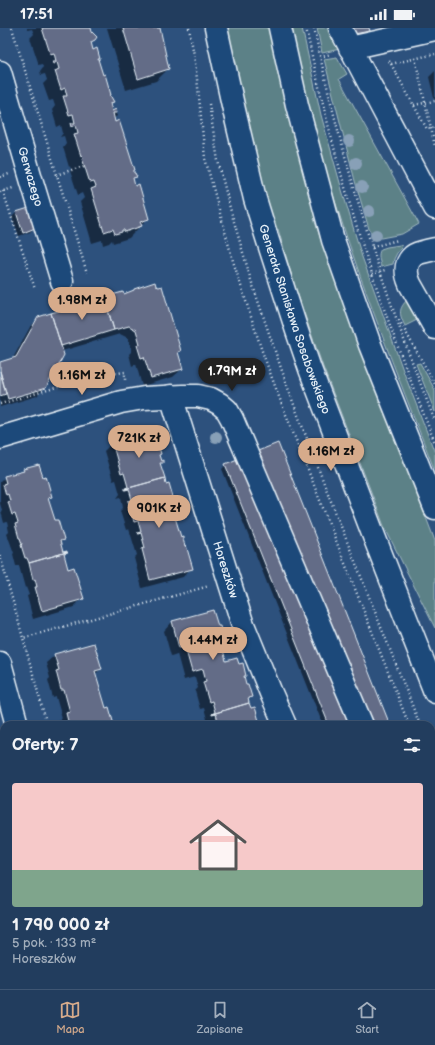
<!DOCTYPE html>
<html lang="pl">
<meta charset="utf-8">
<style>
body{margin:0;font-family:"Balsamiq Sans",sans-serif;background:#2a4464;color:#f1f3f6;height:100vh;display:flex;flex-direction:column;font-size:15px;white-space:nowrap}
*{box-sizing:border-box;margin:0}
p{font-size:13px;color:#a2aebc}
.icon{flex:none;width:22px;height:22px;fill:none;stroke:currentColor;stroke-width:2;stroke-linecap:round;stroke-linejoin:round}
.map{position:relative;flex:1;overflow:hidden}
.sheet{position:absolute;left:0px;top:693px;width:435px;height:268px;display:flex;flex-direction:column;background:#223d5e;border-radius:12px 12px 0 0;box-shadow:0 1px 3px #0004,0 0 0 1px #3f5673}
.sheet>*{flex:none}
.price{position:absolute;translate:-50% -34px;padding:0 9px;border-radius:14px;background:#d6ab8b;color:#111;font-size:13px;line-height:26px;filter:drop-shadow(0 1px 2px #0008)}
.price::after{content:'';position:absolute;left:50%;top:24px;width:12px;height:9px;margin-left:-6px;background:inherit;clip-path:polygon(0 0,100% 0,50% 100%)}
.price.selected{background:#222;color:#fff}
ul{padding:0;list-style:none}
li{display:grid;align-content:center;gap:8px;height:212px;padding:0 12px}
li+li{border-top:1px solid #3f5673}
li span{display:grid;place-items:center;height:124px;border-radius:4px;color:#555}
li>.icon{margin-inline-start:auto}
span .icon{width:72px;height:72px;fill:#fffc;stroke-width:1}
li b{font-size:17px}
h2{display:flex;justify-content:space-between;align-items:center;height:48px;padding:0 12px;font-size:17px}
.status{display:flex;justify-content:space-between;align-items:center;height:28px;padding:0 20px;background:#223d5e;direction:ltr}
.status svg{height:11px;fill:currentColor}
.dock{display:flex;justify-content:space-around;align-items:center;height:56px;border-top:1px solid #3f5673;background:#223d5e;font-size:11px;color:#a2aebc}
.dock a{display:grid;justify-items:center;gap:2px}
.dock .selected{color:#d6ab8b}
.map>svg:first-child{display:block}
</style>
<div class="status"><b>17:51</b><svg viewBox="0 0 49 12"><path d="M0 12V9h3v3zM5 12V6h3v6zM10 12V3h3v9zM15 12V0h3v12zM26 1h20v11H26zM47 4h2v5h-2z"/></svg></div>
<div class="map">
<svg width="435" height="961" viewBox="0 0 435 961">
<rect width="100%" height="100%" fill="#2d517d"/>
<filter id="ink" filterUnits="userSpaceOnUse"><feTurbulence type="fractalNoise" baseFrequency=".025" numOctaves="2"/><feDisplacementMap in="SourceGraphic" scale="8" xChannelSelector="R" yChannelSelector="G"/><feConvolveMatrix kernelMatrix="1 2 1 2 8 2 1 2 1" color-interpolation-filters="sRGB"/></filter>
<g filter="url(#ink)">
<!-- green -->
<path fill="#5b8187" stroke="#a2b9c0" d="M227 0H270L290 91 300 132 317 189 314 191 329 235 435 513V600L384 498 375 474 323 339 295 259 278 201 276 202 255 129Z
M291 0H302L321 87 342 162 362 229 373 259 404 345 435 425V443C395 341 353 238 323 133 310 89 300 44 291 0Z
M317 0H330L340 21 322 25Z
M337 29 347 46 339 51 419 196 402 206 381 210 375 209 372 207 369 201 355 153 324 31Z
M400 217 402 218 401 220 397 225 394 231 393 236 381 239C380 232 377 227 381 221L387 219Z
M408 271 419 291 405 298C399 286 398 281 408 271Z
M420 335 435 362V384L416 336Z"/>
<!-- shadow -->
<path fill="#0007" d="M27 0H90L91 5 96 9 90 15 93 23 99 30 97 33 113 73 109 77 111 84 115 83 117 88 113 91 136 149 132 152 148 190 129 210 113 215 112 212 109 215 103 217 102 212 92 215 80 174 84 170 82 165 78 167 70 143 71 142 70 138 69 139 63 119 66 115 64 108 60 109 63 105 61 97 57 99 52 82 55 78 53 72 49 73 43 56 47 52 45 46 41 47 40 43 43 39 42 36 38 37V34L30 10 34 6 32 1 27 2Z
M107 0H159L168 41 156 53 126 62Z
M348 0H368L369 3 364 7 350 10Z
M435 43V74L429 49Z
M16 185 34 200 30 204 19 208 12 189Z
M122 265 180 322 177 325 182 341 173 349 142 358 136 336 132 338 129 326 132 323 128 310 120 306 62 323 63 327 56 339 50 345 45 359 37 368 0 379V335L12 332 30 299 39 290 69 281 72 278 82 277Z
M112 415 158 427 160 434H162L160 437 166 457 172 469 170 470 177 488 175 491 191 540 183 549 142 560 134 530 137 527 129 501 126 502 120 483 123 480 121 469 117 470 120 466 116 452 113 453 104 423Z
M226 437 389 697H323L222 441Z
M24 442 42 450 51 468 48 471 54 494 63 512 60 515 63 525H66L63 528 67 542 82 570 74 579 33 591 27 568 29 567 26 559 25 560 19 538H16L13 526 14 525 7 506 9 504 7 494 4 495 1 483 2 482 0 476V454L5 449 21 445Z
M212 583 224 617 221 619 225 635 245 648 243 649 251 669 248 672V676L258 693 255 695 256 697H208L207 694 202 695 207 691 204 680 200 681 195 663 198 660 195 649 184 652 177 626 171 628 164 603 172 594Z
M55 627 101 641 95 646 105 681 113 697H58V694L62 690 56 669 53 670 48 652 50 650 46 635Z
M4 891V942L0 943V892Z"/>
<!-- building -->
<path fill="#646c87" stroke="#e8f1f8" d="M42 0H91L92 4 97 9 95 12 91 14 93 22 97 20 100 31H98L103 47 105 46 111 67H110L114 74 110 75 112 83 116 81 117 85H113L115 94 119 92 135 142H134V145H135L137 149 133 150 135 158 139 156 149 191 140 194 142 198 125 204 124 202H122V204L115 206 113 201 104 204 91 161 96 159 94 154 90 155 82 130H83L82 127 81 128 74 106 78 105 76 97 72 99 71 95H75L73 86 69 87 63 68H67L65 60 61 62 55 43 59 41 57 34 53 36 52 33H56L54 25 50 26 49 22Z
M123 0H160L169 41 138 51Z
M353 0H369L370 3 354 6Z
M29 180 35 200 23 205 16 184Z
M155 254 156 258 159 259 162 258 181 323 178 324 183 341 151 350 144 329 141 330 137 317 140 316 136 302 129 298 114 302 104 269 123 264 124 266 134 262V261Z
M104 269 114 302 61 318 51 285 72 279 71 277 82 274V276Z
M51 285 64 327 57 340 55 339 52 345 53 346 46 360 8 371 0 343V334L16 329 38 289Z
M0 343 6 366 0 368Z
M154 402 161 426 159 427 161 433 163 432V435H160L165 450 125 461V460L128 459 124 445 121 446 112 414Z
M278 415 390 697H329L225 436Z
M39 437 43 449 46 448 52 469 48 470 55 492H58L64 512 60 513 63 524 67 523V524L29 535 27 530H25L21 517 22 516 20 510H19L15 496 18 495 15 486 12 487 8 474 10 473 8 466 6 467 3 456 6 455 4 448 24 443 23 441Z
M165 450 166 456 169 455 173 469H171L173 476 175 475 178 489H175L181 509 184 508V510L183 511 185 518 186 517 193 541 150 552 142 521 145 520 141 505 138 506 137 505 141 504 138 493 134 494 128 473 132 472 129 461 125 462V461Z
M67 524 68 525 64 526 68 541 74 539 84 571 42 583 35 559H37L35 551 33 552 29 535Z
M213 582 218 598H220L225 617 222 618 226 633 237 630 239 636 243 635 246 648H244L246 656H248L252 669 248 670 249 675 212 686 215 684 212 673 209 674 203 654 206 653 203 641 192 644 185 619 179 620 172 593Z
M94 615 102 641 95 643 106 680 109 679 114 697H69L66 685 70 684 64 662H61L56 643 59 642 54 626Z
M249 675 251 680 255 679 259 693 256 694 257 697H219L216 686 212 687V686Z
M0 816 4 830H2L4 838V847L0 848Z
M4 890V937L0 938V891Z"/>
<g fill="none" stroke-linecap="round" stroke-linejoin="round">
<defs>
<g id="street">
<path d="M340 0 435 180"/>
<path d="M350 20 435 1"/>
<path id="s1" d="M0 44 32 154 62 253"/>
<path d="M435 221C428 223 418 224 413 228 404 236 406 247 410 256L435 300"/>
<path id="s2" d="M171 368 242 594 271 665 285 697"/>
<path d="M0 410 121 374 144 370 183 368H198L211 371 220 376 227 382 232 391 362 697"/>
<path d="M0 635 17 697"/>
<path d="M97 957 98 961"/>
<path d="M431 957 432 961"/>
<path d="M16 961 30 957"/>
</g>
<g id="secondary">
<path id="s3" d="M216 0 234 82 255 171 268 213 297 303 310 341 375 511 435 664"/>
<path d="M280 0 297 77 333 212 370 317 435 480"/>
<path d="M431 909 435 908"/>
<path d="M431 937 435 936"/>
<path d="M277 961 288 957"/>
<path d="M321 961 339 957"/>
</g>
</defs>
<!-- street casing -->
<use href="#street" stroke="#e8f1f8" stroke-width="25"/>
<!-- secondary casing -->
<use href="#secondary" stroke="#e8f1f8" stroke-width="25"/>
<!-- path -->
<path stroke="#e8f1f8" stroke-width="2.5" stroke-dasharray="1 3" stroke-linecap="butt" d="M12 0 87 245
M189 0 194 27 198 59 205 130 233 233 263 326 281 374 409 697
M306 0C321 72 339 144 362 215 383 282 409 349 435 415
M314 0C342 135 384 265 435 393
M320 29 331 26
M415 30 435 118
M389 33 391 36 435 26
M391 36 427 101 435 99
M209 76 218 133 230 180 251 252 275 323 293 374 327 463 420 697
M414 77 435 73
M56 147 84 138
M0 149 9 146
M3 163 35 261
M0 164 13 160
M372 219 398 212
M372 246 385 242
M399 292 435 356
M0 376 95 348 125 344V352
M0 527 23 610
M47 697 23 610 209 558
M431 725 435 735
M0 734 4 748
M431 753 435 763
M0 866 4 865
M431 884 435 883
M167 961 181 957
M204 961 212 957"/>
<!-- street -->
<use href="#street" stroke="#1f4a7a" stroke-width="22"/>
<!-- secondary -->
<use href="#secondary" stroke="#1f4a7a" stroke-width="22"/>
</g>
<!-- trees -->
<g fill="#88a0b7">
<circle cx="349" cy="113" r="6"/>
<circle cx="356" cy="135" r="6"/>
<circle cx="362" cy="159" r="6"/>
<circle cx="369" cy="183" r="6"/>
<circle cx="376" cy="207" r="6"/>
<circle cx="216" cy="409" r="6"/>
</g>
</g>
<g text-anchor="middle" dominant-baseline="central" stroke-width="3" stroke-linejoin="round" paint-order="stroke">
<!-- street labels -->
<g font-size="12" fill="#e8f1f8" stroke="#1f4a7a">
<text stroke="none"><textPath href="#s1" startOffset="109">Gerwazego</textPath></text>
<text stroke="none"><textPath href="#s3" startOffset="302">Generała Stanisława Sosabowskiego</textPath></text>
<text stroke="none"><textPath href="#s2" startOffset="182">Horeszków</textPath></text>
</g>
</g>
</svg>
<b class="price" style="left:82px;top:293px">1.98M zł</b>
<b class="price selected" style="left:232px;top:364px">1.79M zł</b>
<b class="price" style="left:82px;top:368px">1.16M zł</b>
<b class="price" style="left:139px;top:431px">721K zł</b>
<b class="price" style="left:331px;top:444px">1.16M zł</b>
<b class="price" style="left:159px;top:501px">901K zł</b>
<b class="price" style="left:213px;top:633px">1.44M zł</b>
<section class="sheet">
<h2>Oferty: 7<svg class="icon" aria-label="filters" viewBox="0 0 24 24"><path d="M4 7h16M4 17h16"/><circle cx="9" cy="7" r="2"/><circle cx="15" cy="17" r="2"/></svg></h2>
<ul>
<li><span style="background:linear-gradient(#f6c9c9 70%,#7fa58c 0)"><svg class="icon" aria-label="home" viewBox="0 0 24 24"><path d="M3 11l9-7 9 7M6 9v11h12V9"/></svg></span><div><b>1 790 000 zł</b><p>5 pok. · 133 m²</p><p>Horeszków</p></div></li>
</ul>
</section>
</div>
<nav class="dock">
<a class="selected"><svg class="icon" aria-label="map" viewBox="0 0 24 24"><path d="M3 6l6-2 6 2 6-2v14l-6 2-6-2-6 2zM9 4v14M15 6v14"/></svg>Mapa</a>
<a><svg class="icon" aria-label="saved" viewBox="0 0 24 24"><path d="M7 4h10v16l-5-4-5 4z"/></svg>Zapisane</a>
<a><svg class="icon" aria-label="home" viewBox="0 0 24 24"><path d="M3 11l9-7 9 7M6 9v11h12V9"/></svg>Start</a>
</nav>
